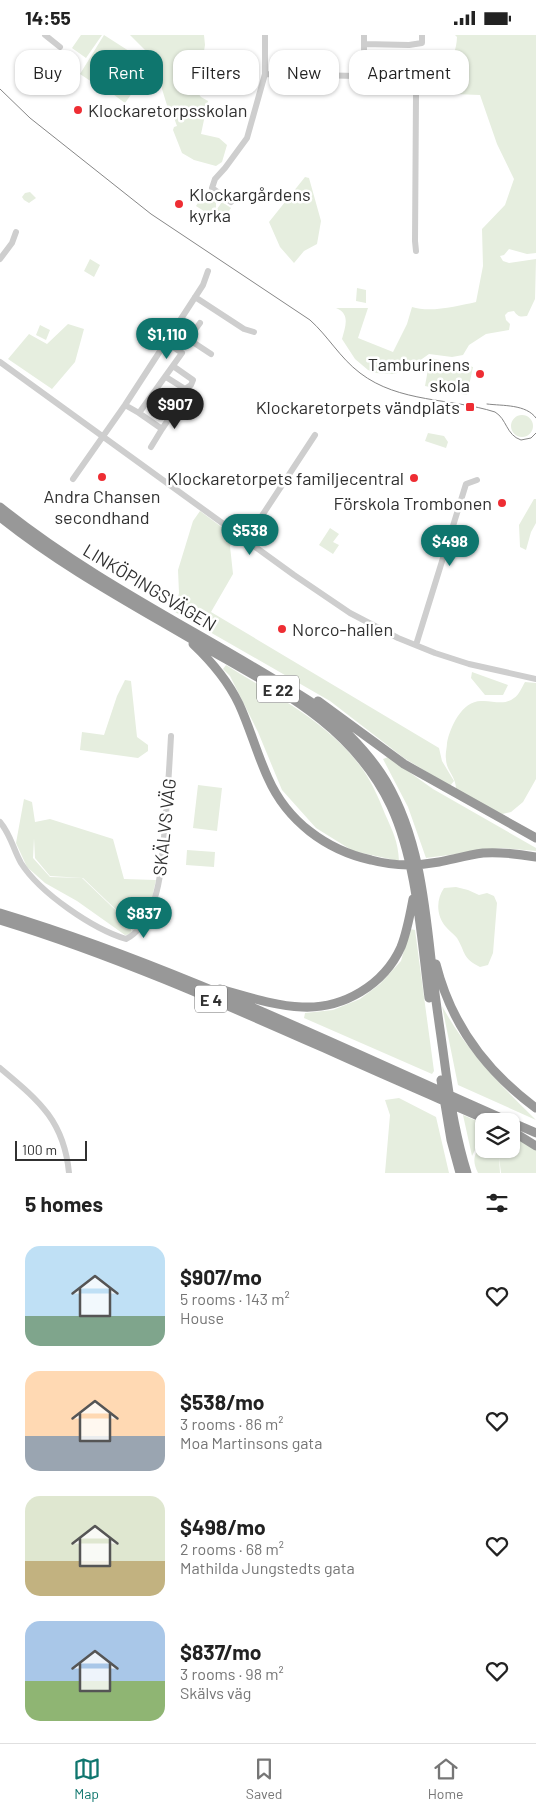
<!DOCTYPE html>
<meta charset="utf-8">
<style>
body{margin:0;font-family:Barlow,sans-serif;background:#f2f2f2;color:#222;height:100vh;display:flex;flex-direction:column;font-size:19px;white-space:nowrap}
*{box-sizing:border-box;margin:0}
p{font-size:16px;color:#767676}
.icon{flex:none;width:28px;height:28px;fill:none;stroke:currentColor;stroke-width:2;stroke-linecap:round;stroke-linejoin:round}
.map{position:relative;height:1138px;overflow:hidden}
.drawer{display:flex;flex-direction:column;background:#fff;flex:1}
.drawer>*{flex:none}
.hud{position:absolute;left:15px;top:15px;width:506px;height:45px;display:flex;gap:10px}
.controls{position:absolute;left:475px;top:1078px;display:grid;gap:10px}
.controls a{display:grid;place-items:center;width:45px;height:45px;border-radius:10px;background:#fff;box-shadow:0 1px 4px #0004;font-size:25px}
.scale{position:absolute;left:15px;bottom:12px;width:72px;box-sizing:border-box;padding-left:5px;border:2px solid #313131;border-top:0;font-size:14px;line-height:18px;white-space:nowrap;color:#313131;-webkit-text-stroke:4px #fff;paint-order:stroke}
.price{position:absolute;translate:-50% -42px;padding:0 11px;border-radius:18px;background:#0f766e;color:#fff;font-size:16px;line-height:32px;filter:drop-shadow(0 1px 2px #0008)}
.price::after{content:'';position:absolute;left:50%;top:30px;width:15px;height:11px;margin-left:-8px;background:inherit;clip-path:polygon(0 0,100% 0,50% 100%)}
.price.selected{background:#222;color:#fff}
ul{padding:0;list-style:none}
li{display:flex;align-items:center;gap:15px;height:125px;padding:0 25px}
li span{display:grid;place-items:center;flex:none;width:140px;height:100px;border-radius:15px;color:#555}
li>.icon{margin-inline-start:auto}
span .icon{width:60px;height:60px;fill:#fffc;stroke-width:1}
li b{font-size:21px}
h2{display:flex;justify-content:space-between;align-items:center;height:60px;padding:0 25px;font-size:21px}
.tag{padding:0 18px;border-radius:15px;background:#fff;box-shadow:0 1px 4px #0004;font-size:18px;line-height:45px}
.tag.selected{background:#0f766e;color:#fff}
.status{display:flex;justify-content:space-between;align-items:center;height:35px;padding:0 25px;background:#fff;direction:ltr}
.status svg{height:14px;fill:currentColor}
.menu{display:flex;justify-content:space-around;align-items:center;height:70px;border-top:1px solid #e0e0e0;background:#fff;font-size:14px;color:#767676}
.menu a{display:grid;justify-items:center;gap:2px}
.menu .selected{color:#0f766e}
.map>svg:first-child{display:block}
</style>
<div class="status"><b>14:55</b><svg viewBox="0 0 49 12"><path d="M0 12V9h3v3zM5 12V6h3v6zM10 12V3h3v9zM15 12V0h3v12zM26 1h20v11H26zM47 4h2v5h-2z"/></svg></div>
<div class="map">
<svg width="536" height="1138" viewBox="0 0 536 1138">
<rect width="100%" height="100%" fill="#fff"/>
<!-- green -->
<path fill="#e6eedf" d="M81 0H102L86 23 72 13Z
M104 0 129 16 101 53 80 39Z
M130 0H204L205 10 197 57 201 62 208 66 201 99 219 103 227 110 222 127 216 131 194 125 182 118 173 95 174 92 177 91 173 80H170L162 54 160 39 154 24Z
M455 0H536V218L527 219 509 214 504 220 500 221 503 226 509 228 536 224 535 264 527 281C520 282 518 282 514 276L508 277 505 280 506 285 510 289 509 295 486 299 469 310 463 320 452 322 429 319 405 336 393 339 375 338 368 335 355 324 342 304C345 292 351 279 336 273H368L358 303 393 317 407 289 412 272C430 278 458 271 476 267L483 231 482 194 505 170 514 144 497 109 480 60 453 59 417 46 416 42 418 38C441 33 456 29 457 2Z
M123 31 133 39 129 45 138 50 125 68 106 54Z
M305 142 309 143 321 186 317 209 304 216 294 228 280 212 269 187Z
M30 157 36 163 29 168 24 165 22 162 25 158Z
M200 164 207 168 214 165 216 168V173L210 180 196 171Z
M222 167 231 173 221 187 212 181Z
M90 224 100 230 94 242 84 236Z
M357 253 366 255V268L356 266Z
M68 289 84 294 75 327 52 354 8 324 29 299 47 309Z
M40 290 50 295 46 305 36 300Z
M430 323 473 332 467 360 425 351Z
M511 391a11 11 0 1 1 22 0a11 11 0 1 1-22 0Z
M428 398 444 401 448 407 446 413 425 406Z
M534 464H536V488L531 497 526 515 520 512 519 490Z
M200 476 235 502 230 511 233 539 211 577 439 713 442 726 454 746 450 751 404 723 330 666 175 577 179 558 178 535 193 486Z
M330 493 339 499 333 507 339 510 333 519 319 510Z
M226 630C272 659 324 685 358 728 370 743 378 761 385 779 393 797 398 806 399 826L353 816 316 793 282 755 258 697 230 641 223 634Z
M472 637 508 650 503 660H485L471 643Z
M125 645 131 646 137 702 148 710V716L138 723 80 715 82 697 104 700 117 661Z
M525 647 536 648V744L523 767 511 777 502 779 456 756C457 742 446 736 446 724 445 719 447 713 447 708 450 692 462 666 481 666 492 665 504 671 514 663 519 660 522 652 525 647Z
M388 722 433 754 536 813V816L502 813 426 823 408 772 383 724Z
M198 750 222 753 217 796 193 793Z
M24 764 32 767 35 787 50 784 113 804 124 844 156 845 151 867 133 898 131 889 83 843 50 841 35 823 34 803 33 823 50 842 82 843 130 889 132 899 125 900 77 866 45 848 27 832 16 808Z
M187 815 215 817 214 832 186 830Z
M456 852 468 855 479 860 487 858 494 861 497 868 493 918 488 930 480 932C462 923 466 918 457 903 454 899 449 896 446 892 436 881 436 864 444 853Z
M410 894 415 895 434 1036 432 1039 304 983 305 978 333 975 360 964 380 949 401 926Z
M442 971C466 1015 500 1050 536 1085L458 1050Z
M399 1063 436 1082 449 1138H385L390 1080 385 1065Z
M463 1080 484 1089V1107L476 1113 472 1121Z
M511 1102 536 1113V1138H501L499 1122 500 1138H478C472 1126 473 1118 484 1109V1114H494L499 1121 496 1114H511Z"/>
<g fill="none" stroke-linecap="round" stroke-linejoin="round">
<!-- minor -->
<path stroke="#cecece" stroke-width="6" d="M45 0 60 12
M364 9 409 10 422 8V0
M265 39 403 42C414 44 415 51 416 60L415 206 416 216
M364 41V0
M231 167 212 153 215 144 225 133 247 103 265 39V0
M0 224 12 208 16 197
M195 262 244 294 254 297
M173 294 211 319
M188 304 200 288
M0 327 294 540 350 578 398 603 435 618 469 629 536 644
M166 342 185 354 191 350 193 345 173 331
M125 370 139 378 182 318 166 307
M139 378 162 394 170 382 147 368
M151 412 162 394
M73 444 125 370 203 250 208 236
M246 505 315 400
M416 610 466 449 477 445
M0 787C11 800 13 814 21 828 40 858 93 894 126 904 139 898 148 881 153 868 160 850 161 831 163 812 167 775 169 738 171 701
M0 1033C38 1065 64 1085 69 1138"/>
<!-- highway -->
<path stroke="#989898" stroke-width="9" d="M0 472C97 550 210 602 314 669 342 691 367 715 386 746 419 802 425 869 432 933 435 963 440 993 444 1023 449 1062 455 1100 467 1138
M0 482C61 531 130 568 198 608 273 652 351 687 391 771 417 827 421 902 429 963
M193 609C212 627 228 646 239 669 250 693 257 719 268 743 287 786 326 815 371 825 393 831 417 831 439 827 454 824 468 820 483 818 501 817 519 819 536 822
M318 666 404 729 536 803
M0 878C176 931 341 1013 508 1086
M0 885C111 919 218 966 324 1013 379 1038 435 1062 490 1086
M436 929C451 989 487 1037 536 1073
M220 954C246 961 274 971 302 972 343 974 384 950 401 912 407 897 410 880 413 864
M441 1045 451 1105 460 1138
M511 1087 536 1098
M512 1096 536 1111"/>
<!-- tram -->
<path stroke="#868686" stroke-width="1" d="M0 54 30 83 151 179 310 285C328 301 340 323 360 338 399 368 451 363 495 377 507 384 506 400 521 405L531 403 536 398
M487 369C503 371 526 369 536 383"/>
</g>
<!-- markers -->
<g fill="#ee2d33" stroke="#fff" stroke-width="2">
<circle cx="78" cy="75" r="5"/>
<circle cx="179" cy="169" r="5"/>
<circle cx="480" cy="339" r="5"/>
<rect x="465" y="367" width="10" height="10" rx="2.5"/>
<circle cx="102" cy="442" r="5"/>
<circle cx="414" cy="443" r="5"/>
<circle cx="502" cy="468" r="5"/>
<circle cx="282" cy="594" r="5"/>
</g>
<g text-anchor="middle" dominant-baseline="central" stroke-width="5" stroke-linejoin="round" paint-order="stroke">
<!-- shield labels -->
<g fill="#fff" stroke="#6f6f6f" stroke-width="1">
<rect x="257" y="640.5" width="42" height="27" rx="4"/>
<rect x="195" y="950.5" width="32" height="27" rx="4"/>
</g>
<g font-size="16" font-weight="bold" fill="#313131">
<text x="278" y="654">E 22</text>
<text x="211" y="964">E 4</text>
</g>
<!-- poi labels -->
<g font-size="18" fill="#313131" stroke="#fff" text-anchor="end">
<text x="88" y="75" text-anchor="start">Klockaretorpsskolan</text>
<text x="189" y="159" text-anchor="start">Klockargårdens<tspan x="189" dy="21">kyrka</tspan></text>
<text x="470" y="329">Tamburinens<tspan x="470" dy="21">skola</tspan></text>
<text x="460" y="372">Klockaretorpets vändplats</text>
<text x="404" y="443">Klockaretorpets familjecentral</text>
<text x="102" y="461" text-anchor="middle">Andra Chansen<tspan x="102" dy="21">secondhand</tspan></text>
<text x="492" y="468">Förskola Trombonen</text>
<text x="292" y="594" text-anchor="start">Norco-hallen</text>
</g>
<!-- street labels -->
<g font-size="18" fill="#313131" stroke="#fff">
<text transform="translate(150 552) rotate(31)">LINKÖPINGSVÄGEN</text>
<text transform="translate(164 792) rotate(-84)">SKÄLVS VÄG</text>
</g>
</g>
</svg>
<div class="controls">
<a><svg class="icon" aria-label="layers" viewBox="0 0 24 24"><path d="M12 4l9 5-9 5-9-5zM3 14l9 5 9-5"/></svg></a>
</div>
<div class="scale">100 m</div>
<b class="price" style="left:167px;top:325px">$1,110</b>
<b class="price selected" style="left:175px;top:395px">$907</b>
<b class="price" style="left:250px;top:521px">$538</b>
<b class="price" style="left:450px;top:532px">$498</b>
<b class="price" style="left:144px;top:904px">$837</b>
<div class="hud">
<a class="tag">Buy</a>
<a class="tag selected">Rent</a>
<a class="tag">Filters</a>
<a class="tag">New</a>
<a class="tag">Apartment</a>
</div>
</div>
<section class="drawer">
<h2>5 homes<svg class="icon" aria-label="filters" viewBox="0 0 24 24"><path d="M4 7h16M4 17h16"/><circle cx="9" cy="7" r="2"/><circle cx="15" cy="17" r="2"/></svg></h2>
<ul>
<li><span style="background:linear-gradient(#bfe0f5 70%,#7fa58c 0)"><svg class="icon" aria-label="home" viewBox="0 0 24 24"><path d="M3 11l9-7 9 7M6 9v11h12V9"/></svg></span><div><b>$907/mo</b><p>5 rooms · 143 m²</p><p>House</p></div><svg class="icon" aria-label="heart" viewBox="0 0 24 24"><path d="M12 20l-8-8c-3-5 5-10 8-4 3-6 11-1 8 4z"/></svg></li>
<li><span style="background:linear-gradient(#ffd9b3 65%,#9aa5b1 0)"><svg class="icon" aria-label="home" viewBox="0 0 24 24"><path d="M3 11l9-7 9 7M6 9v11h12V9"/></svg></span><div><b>$538/mo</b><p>3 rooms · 86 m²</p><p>Moa Martinsons gata</p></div><svg class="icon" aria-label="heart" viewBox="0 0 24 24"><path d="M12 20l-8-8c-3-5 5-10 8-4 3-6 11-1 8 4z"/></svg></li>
<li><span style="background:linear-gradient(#dfe7d0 65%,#c2b280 0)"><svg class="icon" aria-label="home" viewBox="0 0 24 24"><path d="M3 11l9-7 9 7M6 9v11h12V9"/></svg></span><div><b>$498/mo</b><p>2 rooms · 68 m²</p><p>Mathilda Jungstedts gata</p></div><svg class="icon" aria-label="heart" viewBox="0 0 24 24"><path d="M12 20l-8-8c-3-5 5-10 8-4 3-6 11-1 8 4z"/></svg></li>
<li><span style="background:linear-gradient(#a9c7e8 60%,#8fb573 0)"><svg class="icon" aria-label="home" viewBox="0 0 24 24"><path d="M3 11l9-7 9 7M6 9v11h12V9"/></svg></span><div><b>$837/mo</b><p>3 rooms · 98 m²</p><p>Skälvs väg</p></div><svg class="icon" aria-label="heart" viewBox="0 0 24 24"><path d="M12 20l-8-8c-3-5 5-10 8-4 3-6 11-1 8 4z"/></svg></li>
</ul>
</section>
<nav class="menu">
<a class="selected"><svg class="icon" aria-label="map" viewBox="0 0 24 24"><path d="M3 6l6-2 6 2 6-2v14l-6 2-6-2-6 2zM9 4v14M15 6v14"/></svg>Map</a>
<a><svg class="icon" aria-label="saved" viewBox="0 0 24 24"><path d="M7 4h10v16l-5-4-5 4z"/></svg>Saved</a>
<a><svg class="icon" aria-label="home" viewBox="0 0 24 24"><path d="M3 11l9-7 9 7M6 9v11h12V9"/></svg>Home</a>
</nav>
